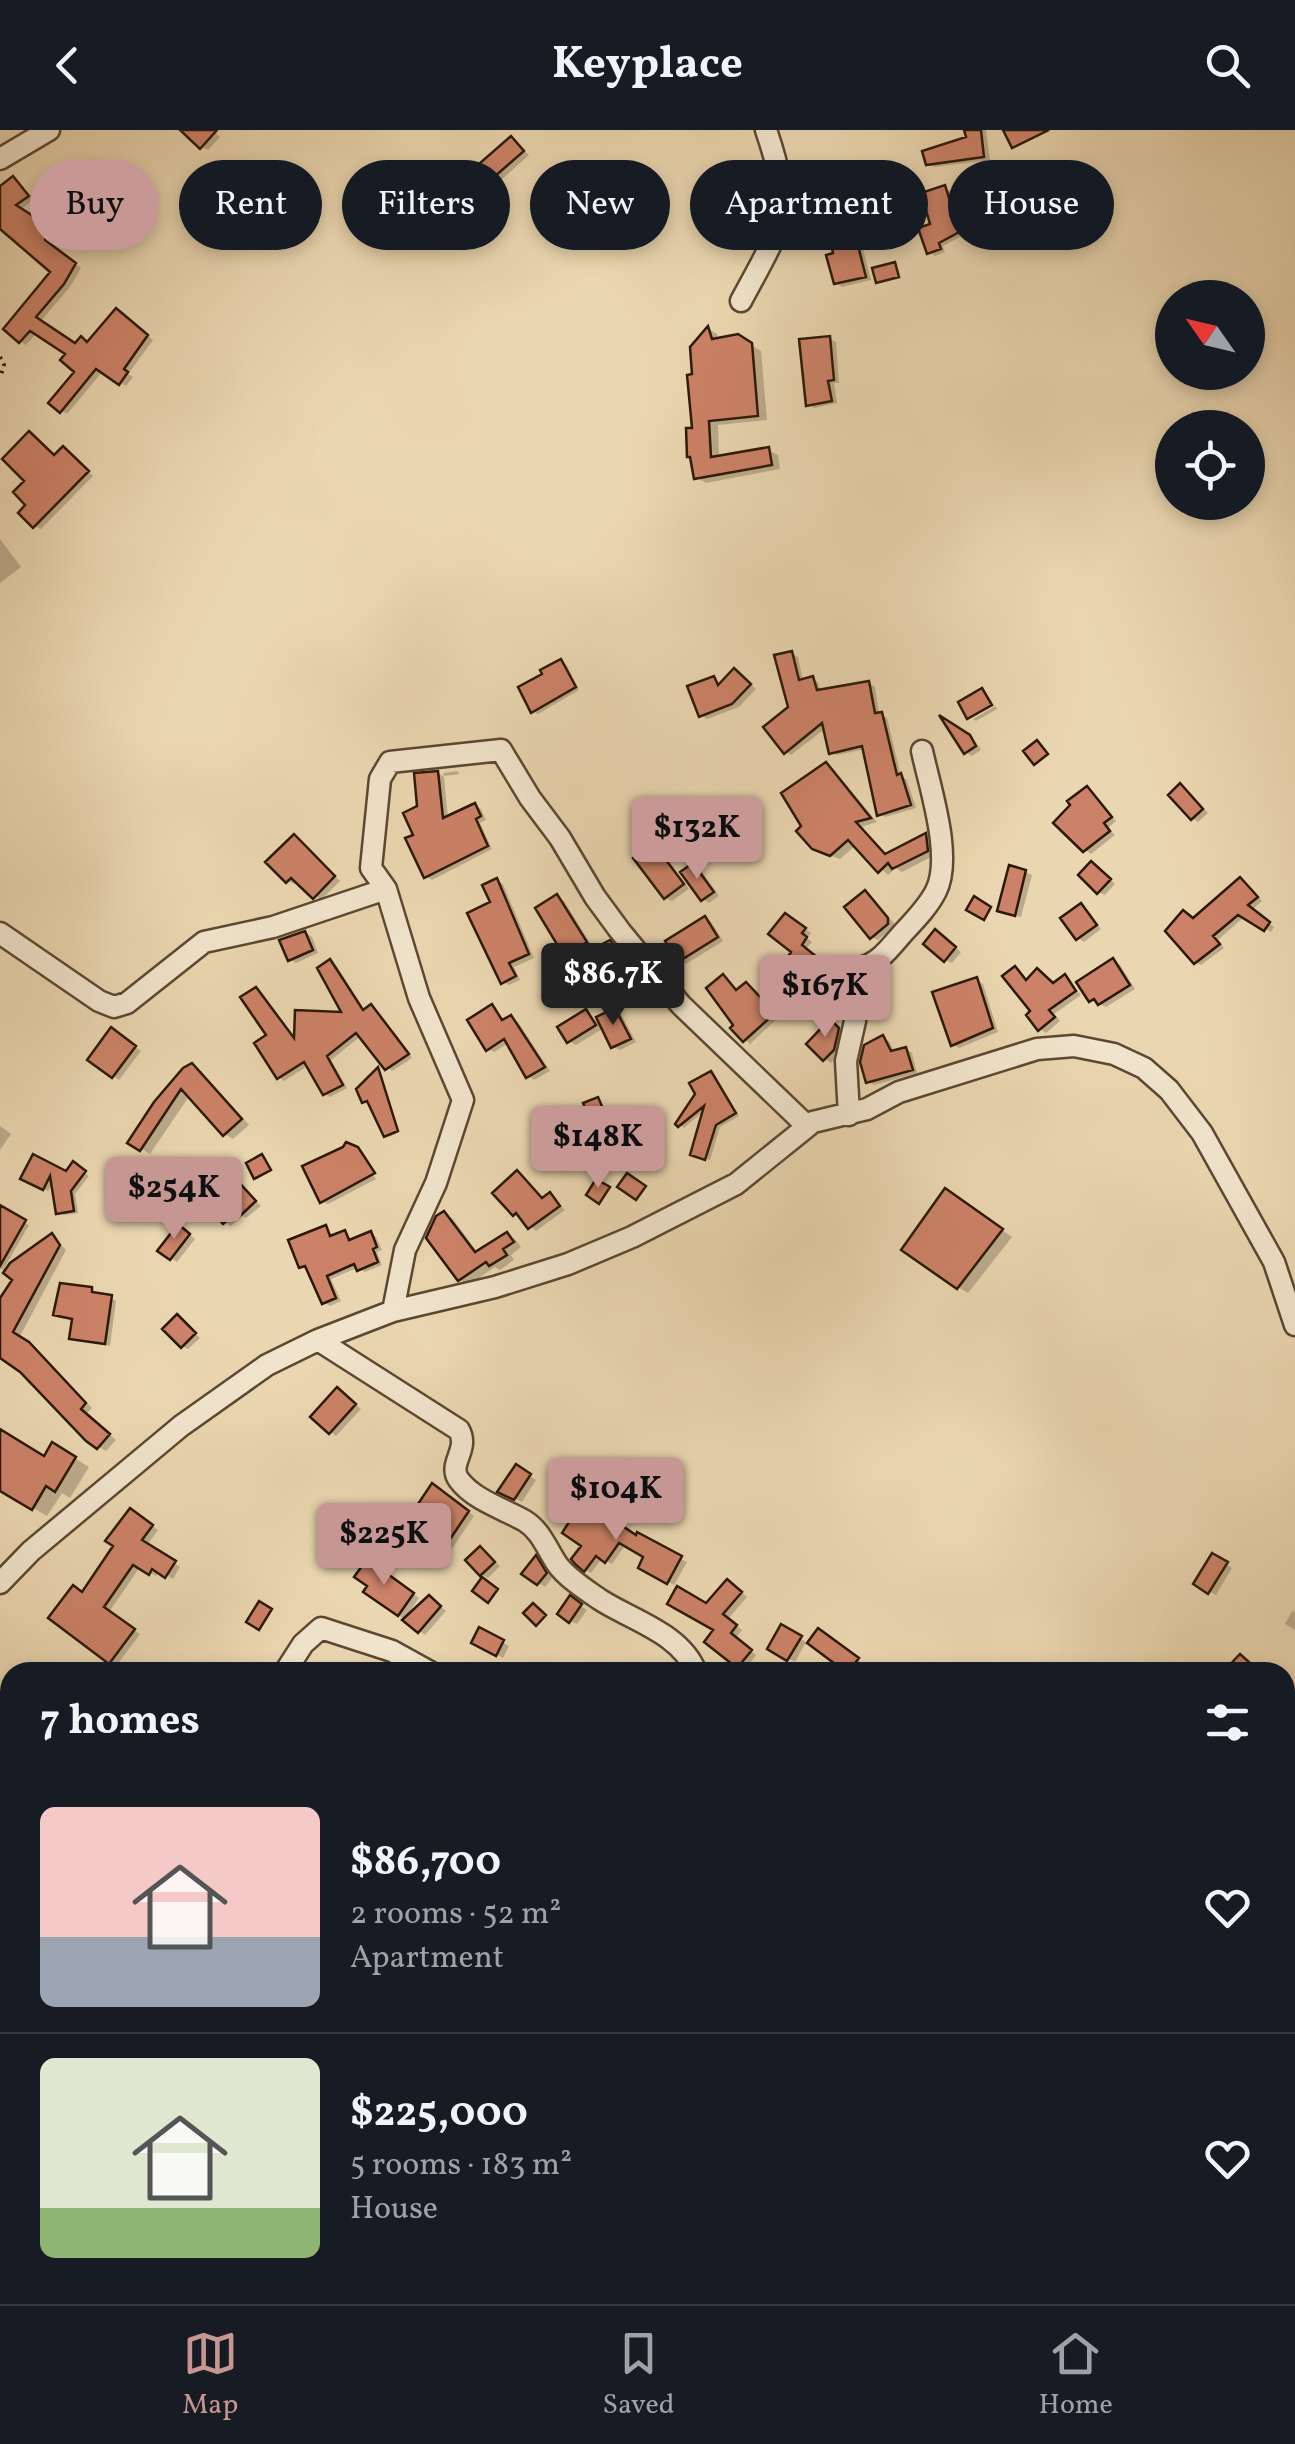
<!DOCTYPE html>
<meta charset="utf-8">
<style>
body{margin:0;font-family:Vollkorn,serif;background:#242831;color:#f1f3f6;height:100vh;display:flex;flex-direction:column;font-size:38px;white-space:nowrap}
*{box-sizing:border-box;margin:0}
p{font-size:32px;color:#9ea1a6}
.icon{flex:none;width:55px;height:55px;fill:none;stroke:currentColor;stroke-width:2;stroke-linecap:round;stroke-linejoin:round}
.map{position:relative;flex:1;overflow:hidden}
.drawer{position:absolute;left:0px;top:1532px;width:1295px;height:642px;display:flex;flex-direction:column;background:#171b24;border-radius:30px 30px 0 0;box-shadow:0 5px 15px #0003}
.drawer>*{flex:none}
.top-card{position:absolute;left:30px;top:30px;width:1235px;height:90px;display:flex;gap:20px}
.needle{width:65px;rotate:304deg}
.buttons{position:absolute;left:1155px;top:150px;display:grid;gap:20px}
.buttons a{display:grid;place-items:center;width:110px;height:110px;border-radius:50%;background:#171b24;box-shadow:0 5px 15px #0003;font-size:50px}
.price{position:absolute;translate:-50% -85px;padding:0 22px;border-radius:10px;background:#c59692;color:#111;font-size:32px;line-height:65px;filter:drop-shadow(0 2px 5px #0008)}
.price::after{content:'';position:absolute;left:50%;top:60px;width:30px;height:22px;margin-left:-15px;background:inherit;clip-path:polygon(0 0,100% 0,50% 100%)}
.price.selected{background:#222;color:#fff}
ul{padding:0;list-style:none}
li{display:flex;align-items:center;gap:30px;height:250px;padding:0 40px}
li+li{border-top:2px solid #363941}
li span{display:grid;place-items:center;flex:none;width:280px;height:200px;border-radius:15px;color:#555}
li>.icon{margin-inline-start:auto}
span .icon{width:120px;height:120px;fill:#fffc;stroke-width:1}
li b{font-size:42px}
h2{display:flex;justify-content:space-between;align-items:center;height:120px;padding:0 40px;font-size:42px}
.chip{padding:0 35px;border-radius:45px;background:#171b24;box-shadow:0 5px 15px #0003;font-size:35px;line-height:90px}
.chip.selected{background:#c59692;color:#111}
header{display:flex;justify-content:space-between;align-items:center;height:130px;padding:0 40px;background:#171b24;font-size:45px;font-weight:700}
.tab-bar{display:flex;justify-content:space-around;align-items:center;height:140px;border-top:2px solid #363941;background:#171b24;font-size:28px;color:#9ea1a6}
.tab-bar a{display:grid;justify-items:center;gap:5px}
.tab-bar .selected{color:#c59692}
.map>svg:first-child{display:block}
</style>
<header><svg class="icon" aria-label="back" viewBox="0 0 24 24"><path d="M15 5l-7 7 7 7"/></svg>Keyplace<svg class="icon" aria-label="search" viewBox="0 0 24 24"><circle cx="10" cy="10" r="6"/><path d="M15 15l6 6"/></svg></header>
<div class="map">
<svg width="1295" height="2174" viewBox="0 0 1295 2174">
<rect width="100%" height="100%" fill="#ead6b0"/>
<filter id="stains"><feTurbulence type="fractalNoise" baseFrequency=".002" numOctaves="4"/><feColorMatrix values="0 0 0 0 .2 0 0 0 0 .09 0 0 0 0 .02 0 0 0 .5 -.17"/></filter>
<radialGradient id="worn" r=".72"><stop offset=".6" stop-color="#630" stop-opacity="0"/><stop offset="1" stop-color="#630" stop-opacity=".3"/></radialGradient>
<!-- shadow -->
<path fill="#0003" d="M191 0H213L220 7 208 20 202 17Z
M967 0H986L990 30 934 37 928 33 969 9Z
M511 9 529 25 501 50 494 46Z
M13 49 33 70 20 80 57 104 49 115 81 138 70 157 40 192 76 216 89 214 122 184 153 210 128 244 133 247 126 256 103 241 67 284 62 281 77 242 68 224 37 203 26 215 20 211 54 141 0 96V59Z
M945 58 950 61 956 82 964 78 969 81 978 97 943 116 945 122 935 126 929 122Z
M855 107 861 111 871 150 842 157 836 153Z
M709 199 717 204 719 210 738 207 761 221 767 290 718 295 719 329 768 320 778 325 780 339 706 353 696 347 695 246Z
M830 209 836 212 839 253H834L837 273 814 278 808 274Z
M30 304 56 327 69 323 93 346 41 399 34 396 29 375Z
M0 409 21 437 0 453Z
M792 524 798 527 803 551 812 549 818 552 821 562 869 553 875 557 879 584 887 588 901 646 907 650 916 678 885 687 879 684 865 619 837 625 831 622 826 598 791 625 786 622 791 578Z
M561 532 566 534 579 560 538 584 533 581Z
M741 545 756 559 739 577 707 589 701 585 714 548 721 555Z
M995 576 997 579 976 591 973 589Z
M947 592 976 612 981 620 972 626 966 622Z
M826 635 834 640 877 692 861 697 887 725 926 706 934 710 935 725 902 742 896 738 888 745 856 715 840 729 823 723Z
M457 641 460 644 444 646 443 643Z
M438 643 444 647 448 689 475 676 481 679 486 690 480 693 492 719 432 750 426 746 416 706 420 677Z
M1181 656 1208 683 1198 692 1192 688Z
M1087 659 1116 691 1108 698 1115 705 1091 724 1085 720Z
M294 707 340 751 321 770 298 751 294 754 288 751Z
M654 717 660 720 689 759 672 771 666 768Z
M693 736 700 739 719 766 709 773 703 769Z
M1098 738 1115 754 1105 765 1098 762Z
M1025 742 1032 745 1021 787 1006 784 1000 780Z
M1241 750 1262 771 1252 780 1274 797 1271 802 1245 786 1218 810 1224 818 1201 835 1195 832V790Z
M497 751 503 754 534 828 514 837 520 850 509 855 503 852 494 773Z
M865 763 894 793V797L878 810 872 807Z
M557 767 564 771 592 816 573 828 566 824Z
M1081 776 1101 799 1084 812 1078 808Z
M705 788 711 792 723 811 686 834 679 830Z
M792 789 811 803 807 808 812 812 806 819 849 855 827 881 821 878 794 822Z
M305 803 312 807 318 823 296 833 290 829Z
M942 806 961 822 952 833 945 830Z
M610 813 644 850 650 862 631 872 625 868 614 846 605 850 599 847Z
M1113 831 1120 835 1135 859 1106 877 1091 870Z
M330 832 336 835 365 881 371 877 376 880 412 928 392 941 361 906 331 930 347 958 330 967 325 964 309 935 284 951 279 947 256 860 296 910 346 885Z
M1015 839 1028 851 1054 855 1065 847 1081 865 1054 884 1060 891 1046 903 1040 899Z
M724 847 738 862 746 855 752 858 779 887 750 914 734 898 736 896Z
M976 850 983 854 998 902 959 918 953 914Z
M492 877 505 891 511 888 518 892 550 941 534 950 528 946 509 913 494 922 488 919Z
M615 881 621 884 636 912 620 920 613 917 604 898 576 915 569 911 586 882 595 890Z
M837 896 845 904 840 923 831 933 825 929Z
M118 904 141 921 119 950 113 946Z
M883 908 889 911 895 923 906 920 912 923 917 943 874 955 868 951Z
M192 936 201 941 249 995 233 1009 224 1004 190 965 150 1024 130 1012Z
M379 940 399 1002 389 1007 370 971H364Z
M711 944 739 986 720 997 710 1030 697 1026 705 980 684 998 678 993Z
M600 971 607 990 575 1004 589 981Z
M0 996 11 1004 0 1020Z
M649 1004 664 1018 643 1036 636 1032Z
M357 1019 376 1049 328 1074 321 1071Z
M74 1035 89 1046 75 1064 78 1083 64 1085 59 1082 54 1050 48 1061 23 1048 67 1044Z
M517 1043 544 1070 550 1065 565 1080 536 1101 515 1084Z
M236 1052 261 1076 246 1088 242 1086 231 1096 225 1092Z
M956 1067 1012 1107 968 1163 958 1157Z
M0 1078 29 1095 3 1140 0 1138Z
M444 1084 453 1089 478 1123 507 1105 516 1110 521 1117 511 1125 514 1130 500 1140 495 1137 469 1155 460 1150 429 1107Z
M326 1098 334 1107 344 1102 353 1111 371 1104 376 1107 382 1120 377 1122 382 1135 365 1142 357 1138 331 1149 341 1171 330 1176 324 1172 307 1140 301 1136Z
M185 1101 195 1109 177 1132 171 1128Z
M52 1106 66 1120 19 1208 37 1220 92 1278 86 1284 116 1310 106 1321 87 1310 22 1240 0 1225V1172L16 1149 3 1140Z
M91 1160 116 1171 110 1216 72 1208 75 1190 56 1184Z
M183 1191 200 1208 188 1219 182 1216Z
M344 1264 361 1279 336 1306 330 1302Z
M0 1301 46 1329 53 1315 89 1337 70 1368 62 1363 47 1386 0 1358Z
M516 1337 536 1350 522 1372 501 1361Z
M439 1360 474 1386 443 1432 402 1403Z
M137 1385 158 1400 147 1415 180 1437 173 1449 160 1441 156 1446 140 1437 109 1482 140 1504 117 1535 110 1532 83 1465Z
M638 1405 687 1432 674 1455 641 1437 647 1426 626 1414 612 1434 602 1428 591 1443 586 1440 584 1415Z
M481 1419 500 1436 488 1448 481 1444Z
M1213 1426 1232 1438 1216 1465 1196 1454Z
M536 1428 552 1448 545 1457 525 1443Z
M374 1436 419 1468 406 1487 436 1472 446 1481 425 1505 366 1461 371 1455Z
M734 1456 747 1467 728 1489 742 1500 735 1509 756 1525 745 1540 708 1512 717 1500 707 1476Z
M571 1469 587 1480 577 1494 570 1491Z
M1292 1481 1295 1483V1500L1285 1494Z
M782 1498 806 1512 795 1532 770 1518Z
M480 1500 509 1516 503 1528 474 1512Z
M825 1505 863 1534 857 1542H831L838 1533Z
M0 1709 10 1711V1733L0 1731Z
M10 1769V1905L0 1901V1781H9Z
M1285 1875 1295 1877V1892L1285 1885Z
M1285 1890 1295 1892V1902L1285 1912Z
M0 2002 10 2003V2126L4 2172H0Z
M93 2165H113L158 2174H93Z
M581 2167 588 2174H547Z
M1132 2167 1138 2171 1143 2174H1127Z
M1248 2168 1264 2174H1246Z"/>
<!-- building -->
<path fill="#cc8268" stroke="#2b1807" stroke-width="2.5" d="M180 0H217L200 19Z
M964 0H981L984 27 926 35 922 21 966 7Z
M1003 0H1049L1012 18Z
M511 6 524 21 493 48 480 33Z
M13 46 29 66 16 75 52 98 45 110 76 133 64 154 36 187 75 213 81 206 87 212 116 178 148 205 124 239 128 242 119 255 96 239 60 283 48 273 74 242 60 230 65 224 30 201 19 213 3 199 50 142 0 99V56Z
M945 55 953 81 964 75 974 94 939 113 941 119 927 124 918 98 930 94 921 63Z
M855 104 866 147 834 154 826 125 833 123 830 110Z
M895 132 899 147 876 153 872 138Z
M708 196 712 209 738 204 752 213 758 286 709 291 711 327 769 317 772 335 694 349 690 327H687L686 298H692L687 245 692 244 690 217Z
M830 206 834 250 828 251 832 271 806 276 799 209Z
M29 301 54 325 63 316 89 341 33 398 18 383 25 375 13 362 24 351 2 329Z
M792 521 799 550 813 546 817 560 869 551 875 583 882 582 897 645 901 643 911 675 877 686 862 616 829 624 822 593 784 624 763 597 788 577 774 525Z
M561 529 576 557 531 583 518 557 542 544 540 540Z
M734 538 751 554 732 574 699 587 687 556 714 546 718 555Z
M982 558 992 575 967 589 958 572Z
M939 585 970 605 976 616 964 624Z
M1037 610 1048 624 1034 635 1023 621Z
M826 632 871 688 856 692 885 724 926 703 928 721 892 739 888 733 878 743 848 710 830 726 812 719 796 701 801 696 781 663Z
M438 641 443 688 475 673 481 686 476 689 488 716 424 748 405 708 413 705 403 683 417 676 414 643Z
M1180 653 1203 679 1191 690 1168 665Z
M1087 656 1112 687 1104 693 1110 701 1083 722 1053 693 1070 675 1067 671Z
M294 704 335 746 313 769 291 748 286 753 265 732Z
M654 714 684 754 664 769 633 728Z
M1091 731 1111 749 1097 764 1078 745Z
M693 733 714 762 701 771 680 742Z
M1009 735 1026 740 1015 786 997 781Z
M1240 747 1258 767 1248 775 1270 792 1264 801 1238 785 1213 806 1220 814 1194 834 1165 801 1183 780 1193 788Z
M497 748 529 824 509 833 516 846 501 854 467 783 490 772 482 755Z
M865 760 888 788V794L870 809 844 777Z
M557 764 587 812 564 826 535 778Z
M974 766 991 777 984 790 966 780Z
M1081 773 1097 795 1076 810 1060 788Z
M785 783 806 798 802 803 807 807 802 815 845 850 820 880 777 843 791 822 768 804Z
M705 786 718 807 678 832 665 811Z
M935 799 956 817 944 832 923 814Z
M305 801 313 820 288 831 279 810Z
M610 810 638 845 645 859 623 870 609 843 597 849 585 823Z
M1113 828 1130 855 1098 875 1094 869 1089 872 1076 852Z
M330 829 363 880 371 874 409 924 385 940 356 903 327 926 343 955 323 965 304 932 277 949 254 913 266 905 240 867 256 857 294 908 295 880 341 882 317 838Z
M1015 836 1026 850 1037 838 1053 853 1065 844 1076 861 1049 880 1055 887 1038 901 1026 885 1030 881 1002 846Z
M723 844 736 860 746 852 775 883 743 912 730 898 733 895 706 858Z
M977 847 993 898 951 916 932 862Z
M492 874 502 890 511 885 545 937 526 948 504 909 486 921 467 890Z
M615 878 631 909 611 918 596 887Z
M586 879 596 895 567 913 557 897Z
M830 889 839 898 834 920 823 931 806 914Z
M111 897 136 916 112 948 87 930Z
M883 905 891 921 906 917 913 940 866 953 860 932 864 915Z
M192 933 242 989 223 1006 181 959 140 1021 127 1013 154 972 183 938Z
M378 937 398 1001 384 1007 367 971 362 973 356 959Z
M711 941 736 983 716 995 705 1030 690 1025 704 976 678 997 675 994 695 964 689 953Z
M598 967 607 988 573 1005 565 990 586 980 583 973Z
M649 1000 660 1013 635 1034 624 1022Z
M346 1012 358 1017 375 1043 320 1073 302 1036 343 1017Z
M33 1024 66 1041 73 1031 86 1041 71 1061 74 1081 56 1084 50 1046 43 1060 20 1049Z
M262 1024 271 1040 254 1049 246 1033Z
M517 1040 542 1068 550 1062 560 1076 528 1099 516 1083 513 1086 492 1063Z
M627 1043 646 1056 636 1070 617 1057Z
M236 1049 256 1071 239 1087 236 1083 223 1094 207 1075Z
M596 1049 610 1057 599 1074 586 1065Z
M945 1058 1003 1099 957 1159 901 1120Z
M0 1075 26 1090 0 1136Z
M444 1081 475 1122 507 1102 514 1112 503 1119 507 1125 489 1136 486 1132 458 1151 426 1108 436 1086Z
M178 1094 190 1104 170 1130 157 1121Z
M326 1095 330 1106 345 1100 349 1110 371 1101 377 1117 373 1119 378 1132 357 1141 354 1134 327 1146 336 1168 322 1174 305 1136 299 1138 288 1110Z
M52 1103 60 1115 13 1202 29 1212 86 1273 81 1279 110 1304 97 1319 86 1311 20 1242 0 1228V1168L12 1150 3 1143 10 1133Z
M60 1153 92 1157V1162L112 1165 105 1214 69 1209 72 1189 53 1185Z
M177 1184 196 1203 181 1218 162 1199Z
M337 1257 356 1274 329 1304 310 1287Z
M0 1299 44 1326 52 1312 76 1327 55 1362 46 1356 32 1380 0 1361Z
M516 1334 531 1344 514 1370 497 1362Z
M432 1353 469 1381 436 1430 398 1404Z
M583 1370 636 1405 637 1402 682 1426 667 1454 638 1438 643 1427 619 1413 605 1433 596 1426 584 1442 575 1434 571 1429 581 1416 562 1403Z
M130 1378 153 1395 142 1410 176 1431 165 1448 152 1439 149 1445 133 1435 104 1477 135 1499 109 1534 48 1488 73 1455 82 1462 113 1416 105 1411Z
M480 1416 495 1432 480 1446 465 1430Z
M1212 1423 1228 1432 1208 1464 1193 1454Z
M536 1425 547 1443 537 1455 521 1444Z
M367 1429 414 1463 398 1486 363 1462 367 1456 354 1447Z
M482 1447 498 1459 488 1473 472 1461Z
M727 1449 742 1462 723 1484 737 1495 731 1503 752 1520 737 1538 704 1512 713 1500 667 1474 677 1456 706 1473Z
M429 1465 441 1476 418 1503 402 1490Z
M570 1465 582 1474 569 1493 557 1484Z
M259 1471 272 1479 259 1500 246 1492Z
M533 1473 546 1485 536 1496 523 1483Z
M781 1494 802 1506 787 1531 767 1519Z
M479 1497 504 1510 496 1526 471 1513Z
M818 1498 859 1528 848 1542H828L835 1534 807 1513Z
M1240 1524 1260 1542H1223Z"/>
<g fill="none" stroke-linecap="round" stroke-linejoin="round">
<defs>
<path id="minor" d="M0 29 49 0
M741 171C781 96 795 85 766 0
M0 803 99 871 114 877 127 873 204 812 273 797 386 759
M849 985 846 931 855 891 860 838C879 833 889 819 902 804 914 791 928 777 936 761 953 727 930 658 922 621
M393 1181 405 1120 436 1053 463 970 419 868 386 759 371 738 380 649 390 632 501 620 530 668 560 708 595 767 620 801 681 875 807 996
M318 1210 459 1300C470 1320 447 1334 459 1350 474 1370 504 1379 525 1391 541 1401 547 1419 557 1434 566 1447 586 1460 599 1469 631 1490 681 1503 696 1542
M0 1453 31 1421 181 1296 267 1235 318 1210 393 1181 495 1157 568 1134 632 1107 736 1054 813 992 867 979 899 962 1037 919 1074 916 1114 924 1144 938 1169 960 1202 1003 1274 1132 1295 1195
M285 1542 303 1514 321 1498 392 1521 430 1542
M0 1689 10 1693
M1285 1989 1295 1910
M644 2165 645 2174
M1025 2165 1043 2174
M1203 2174 1207 2165"/>
</defs>
<!-- minor casing -->
<use href="#minor" stroke="#5b4831" stroke-width="25"/>
<!-- path -->
<path stroke="#2b1807" stroke-width="4" stroke-dasharray="2.5 5" stroke-linecap="butt" d="M0 227 4 235 0 248"/>
<!-- minor -->
<use href="#minor" stroke="#f1e4cc" stroke-width="20"/>
</g>
<rect width="100%" height="100%" filter="url(#stains)"/>
<rect width="100%" height="100%" fill="url(#worn)"/>
</svg>
<div class="buttons">
<a><svg class="needle" viewBox="-14 -14 28 28"><path d="M0-13l5 13h-10z" fill="#e53935"/><path d="M0 13l5-13h-10z" fill="#9ea1a6"/></svg></a>
<a><svg class="icon" aria-label="locate" viewBox="0 0 24 24"><circle cx="12" cy="12" r="6"/><path d="M12 2v4M12 18v4M2 12h4M18 12h4"/></svg></a>
</div>
<b class="price" style="left:697px;top:752px">$132K</b>
<b class="price selected" style="left:613px;top:898px">$86.7K</b>
<b class="price" style="left:825px;top:910px">$167K</b>
<b class="price" style="left:598px;top:1061px">$148K</b>
<b class="price" style="left:174px;top:1112px">$254K</b>
<b class="price" style="left:616px;top:1413px">$104K</b>
<b class="price" style="left:384px;top:1458px">$225K</b>
<div class="top-card">
<a class="chip selected">Buy</a>
<a class="chip">Rent</a>
<a class="chip">Filters</a>
<a class="chip">New</a>
<a class="chip">Apartment</a>
<a class="chip">House</a>
</div>
<section class="drawer">
<h2>7 homes<svg class="icon" aria-label="filters" viewBox="0 0 24 24"><path d="M4 7h16M4 17h16"/><circle cx="9" cy="7" r="2"/><circle cx="15" cy="17" r="2"/></svg></h2>
<ul>
<li><span style="background:linear-gradient(#f6c9c9 65%,#9aa5b1 0)"><svg class="icon" aria-label="home" viewBox="0 0 24 24"><path d="M3 11l9-7 9 7M6 9v11h12V9"/></svg></span><div><b>$86,700</b><p>2 rooms · 52 m²</p><p>Apartment</p></div><svg class="icon" aria-label="heart" viewBox="0 0 24 24"><path d="M12 20l-8-8c-3-5 5-10 8-4 3-6 11-1 8 4z"/></svg></li>
<li><span style="background:linear-gradient(#dfe7d0 75%,#8fb573 0)"><svg class="icon" aria-label="home" viewBox="0 0 24 24"><path d="M3 11l9-7 9 7M6 9v11h12V9"/></svg></span><div><b>$225,000</b><p>5 rooms · 183 m²</p><p>House</p></div><svg class="icon" aria-label="heart" viewBox="0 0 24 24"><path d="M12 20l-8-8c-3-5 5-10 8-4 3-6 11-1 8 4z"/></svg></li>
</ul>
</section>
</div>
<nav class="tab-bar">
<a class="selected"><svg class="icon" aria-label="map" viewBox="0 0 24 24"><path d="M3 6l6-2 6 2 6-2v14l-6 2-6-2-6 2zM9 4v14M15 6v14"/></svg>Map</a>
<a><svg class="icon" aria-label="saved" viewBox="0 0 24 24"><path d="M7 4h10v16l-5-4-5 4z"/></svg>Saved</a>
<a><svg class="icon" aria-label="home" viewBox="0 0 24 24"><path d="M3 11l9-7 9 7M6 9v11h12V9"/></svg>Home</a>
</nav>
